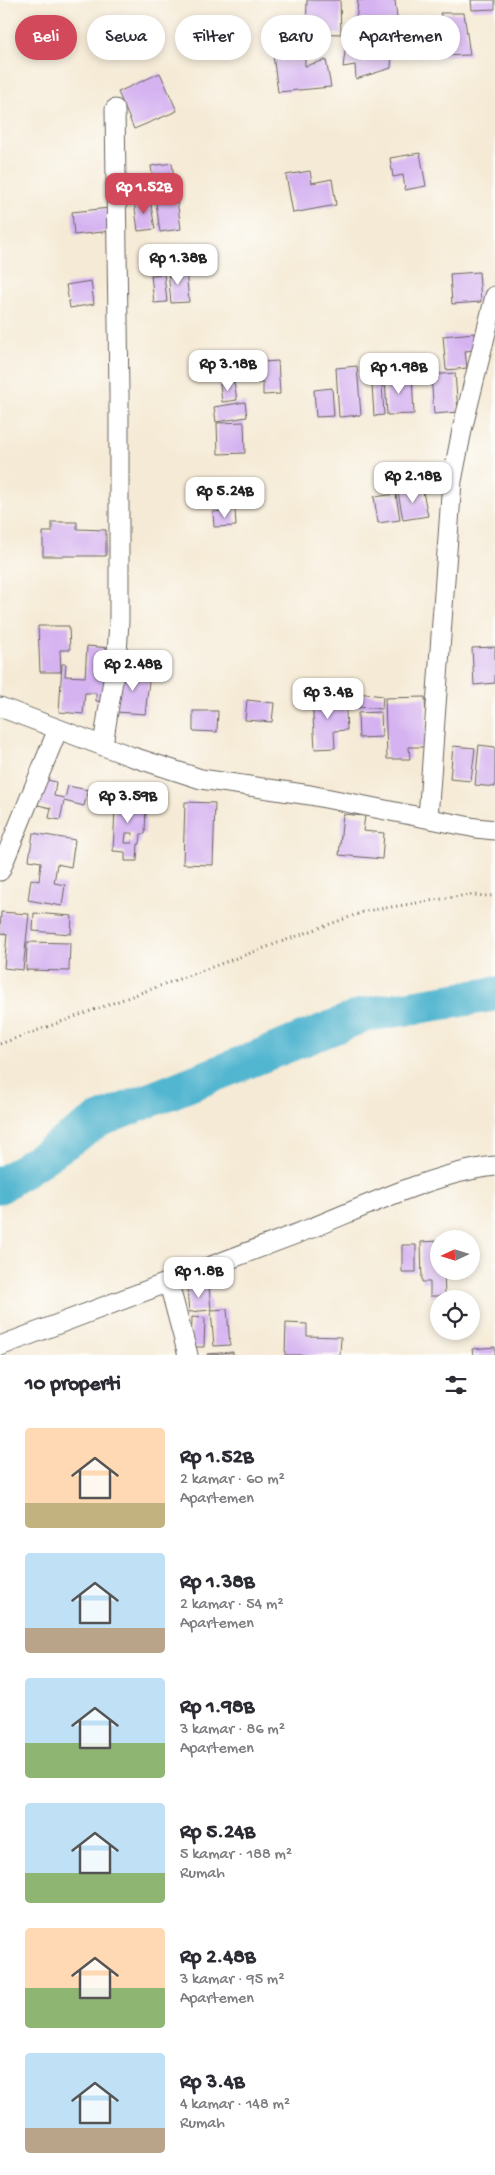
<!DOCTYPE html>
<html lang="id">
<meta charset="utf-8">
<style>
body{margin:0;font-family:"Gochi Hand",sans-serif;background:#f2f2f3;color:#2b2b33;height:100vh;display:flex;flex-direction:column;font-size:19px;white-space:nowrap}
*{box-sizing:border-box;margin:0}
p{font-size:16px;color:#7c7c81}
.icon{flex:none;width:28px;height:28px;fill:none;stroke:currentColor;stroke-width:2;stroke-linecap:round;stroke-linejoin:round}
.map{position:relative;height:1355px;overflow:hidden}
.drawer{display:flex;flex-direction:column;background:#fff;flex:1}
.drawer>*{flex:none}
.hud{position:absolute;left:15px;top:15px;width:465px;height:45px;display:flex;gap:10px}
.needle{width:32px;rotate:266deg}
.tools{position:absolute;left:430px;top:1230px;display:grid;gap:10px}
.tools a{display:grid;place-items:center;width:50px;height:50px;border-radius:50%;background:#fff;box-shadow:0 2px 8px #0003;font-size:25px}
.price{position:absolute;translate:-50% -42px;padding:0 11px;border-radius:10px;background:#fff;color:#222;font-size:16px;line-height:32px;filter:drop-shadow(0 1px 2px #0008)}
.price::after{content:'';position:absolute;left:50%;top:30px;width:15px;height:11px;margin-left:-8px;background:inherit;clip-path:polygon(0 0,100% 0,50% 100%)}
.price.on{background:#d1495b;color:#fff}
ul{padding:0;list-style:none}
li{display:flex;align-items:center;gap:15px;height:125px;padding:0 25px}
li span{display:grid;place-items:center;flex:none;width:140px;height:100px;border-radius:5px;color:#555}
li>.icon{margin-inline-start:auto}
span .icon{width:60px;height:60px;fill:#fffc;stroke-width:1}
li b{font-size:21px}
h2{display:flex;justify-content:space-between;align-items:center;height:60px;padding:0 25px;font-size:21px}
.pill{padding:0 18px;border-radius:22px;background:#fff;box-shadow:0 2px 8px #0003;font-size:18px;line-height:45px}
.pill.on{background:#d1495b;color:#fff}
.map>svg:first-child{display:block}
</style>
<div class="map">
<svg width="495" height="1355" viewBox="0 0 495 1355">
<rect width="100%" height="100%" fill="#fdfcf7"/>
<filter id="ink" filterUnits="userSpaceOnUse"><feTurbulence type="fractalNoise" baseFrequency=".02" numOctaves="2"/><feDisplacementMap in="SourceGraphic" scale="10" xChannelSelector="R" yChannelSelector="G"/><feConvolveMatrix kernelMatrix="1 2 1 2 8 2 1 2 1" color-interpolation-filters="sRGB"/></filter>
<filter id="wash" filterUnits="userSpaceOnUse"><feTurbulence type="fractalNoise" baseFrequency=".0096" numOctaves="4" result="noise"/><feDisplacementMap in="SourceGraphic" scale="20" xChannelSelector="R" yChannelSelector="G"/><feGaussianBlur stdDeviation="1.12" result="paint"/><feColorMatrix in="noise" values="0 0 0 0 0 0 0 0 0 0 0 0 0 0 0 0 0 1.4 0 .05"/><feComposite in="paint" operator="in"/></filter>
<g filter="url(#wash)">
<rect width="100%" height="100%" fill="#f5ead5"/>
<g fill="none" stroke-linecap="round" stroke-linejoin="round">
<!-- river -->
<path stroke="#52b6d0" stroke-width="35" d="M0 1186 97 1121 364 1015 495 994"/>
</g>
<g id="blocks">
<!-- building -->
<path fill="#d5b3f1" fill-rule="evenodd" d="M307 0H340L341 34 306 33Z
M358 0H395L398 27 376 31 372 20 356 23Z
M471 0H495V9L472 10Z
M440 13H464L470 55 440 56 449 39Z
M437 21 438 47 404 53 403 26Z
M393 36 391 68 356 79 355 65 343 67 346 44Z
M305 50V66L326 60 331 87 278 92 273 55Z
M160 73 177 111 134 129 118 92Z
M420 153 426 186 405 190 403 175 393 177 390 158Z
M172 163 181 229 160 232 151 166Z
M310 171 312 183 332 179 336 205 293 213 286 175Z
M150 199 155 229 138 231 134 201Z
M109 208 112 231 74 235 72 212Z
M186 270 189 302 171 303 168 271Z
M479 272 481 302 452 304 450 274Z
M164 274 167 302 154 303 151 275Z
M91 281 94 304 70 308 66 285Z
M474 333 475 350 465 351 467 368 446 370 443 336Z
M278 361 280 394 263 395V383H257V373H263V362Z
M357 366 361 415 339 417 336 368Z
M455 373 458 412 434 414 431 375Z
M412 375 414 414 387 415 385 376Z
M234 382 237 400 222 402 220 384Z
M372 384H382L384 415 374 416Z
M332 388 334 416 316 417 314 390Z
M245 402 247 417 216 422 214 407Z
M244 422 245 453 218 454 217 423Z
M422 487 428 516 403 520 398 492Z
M396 494 400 520 378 523 374 497Z
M235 510 236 526 214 527 213 512Z
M52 522H77V529L106 530V556H43V532H52Z
M38 626H69L70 650H60L61 672H40Z
M87 646 110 648 107 702 96 701V693H85L83 714 59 712 62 664H66L65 676 85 677Z
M495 647V683L474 685 472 648Z
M121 670 150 673 145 714 116 712Z
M358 693 383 696 382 709 357 707Z
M345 695 347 730 334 731 335 748 315 749 312 698Z
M425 697 427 747H409L410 759H387L385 698Z
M247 700 274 703 272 722 245 720Z
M193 711H218L217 732 193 731Z
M381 712 382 737 359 738 358 713Z
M479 745 495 747V787L475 785Z
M453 746 475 748 471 781 450 779Z
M43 779 56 782 54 796 65 798 68 786 88 790 84 806 64 801 60 820 49 818 51 808 38 805Z
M116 788 135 789 134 805 146 806 145 834H141L140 844H138L137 861H125V852L113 851ZM126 833H133L132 843H125Z
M185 802 215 803 213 865 183 864Z
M343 814 365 816 363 831 384 833 382 859 339 855Z
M33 833 75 840 71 867 57 864 54 883 65 885 62 906 28 900 31 879 39 881 41 862 29 860Z
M1 912 29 914 23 970 4 968 7 934 0 933Z
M34 913 72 916 71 934 33 931Z
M27 942 70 943 69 971 26 970Z
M439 1241V1271H444L445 1296H430V1282H422L421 1242Z
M402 1245H416V1272H402Z
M209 1286 211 1310 189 1312 187 1288Z
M227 1309 230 1345 214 1346 211 1310Z
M192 1317 205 1318 204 1347H191Z
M286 1323 307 1324V1336L341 1337 340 1355H285Z
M495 1347V1355H473L472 1349Z
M233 1352V1355H207V1354Z"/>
</g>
</g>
<g filter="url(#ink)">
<use href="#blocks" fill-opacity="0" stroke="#68645d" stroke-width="1"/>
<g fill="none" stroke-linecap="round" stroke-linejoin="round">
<defs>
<path id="minor" d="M0 707 130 756 201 779 310 795 476 828 495 830
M103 745 117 654 119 621V393L115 109
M428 818 452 481 462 430 495 296
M0 871 58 729
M169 1284 188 1355
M0 1346C103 1308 206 1269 309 1229 364 1207 436 1172 495 1166"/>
</defs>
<!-- minor casing -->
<use href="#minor" stroke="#68645d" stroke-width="21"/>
<!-- path -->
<path stroke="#68645d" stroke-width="3" stroke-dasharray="1 4" stroke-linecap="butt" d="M0 1044 366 911 467 895 495 896"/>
<!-- minor -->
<use href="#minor" stroke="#fff" stroke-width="19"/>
</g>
</g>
</svg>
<div class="tools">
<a><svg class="needle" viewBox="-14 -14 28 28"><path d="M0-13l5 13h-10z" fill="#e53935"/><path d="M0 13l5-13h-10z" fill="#7c7c81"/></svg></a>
<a><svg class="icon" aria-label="locate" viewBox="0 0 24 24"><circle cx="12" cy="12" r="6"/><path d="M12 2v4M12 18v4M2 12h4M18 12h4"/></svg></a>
</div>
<b class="price on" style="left:144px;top:215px">Rp 1.52B</b>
<b class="price" style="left:178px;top:286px">Rp 1.38B</b>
<b class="price" style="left:228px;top:392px">Rp 3.18B</b>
<b class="price" style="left:399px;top:395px">Rp 1.98B</b>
<b class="price" style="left:413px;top:504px">Rp 2.18B</b>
<b class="price" style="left:225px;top:519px">Rp 5.24B</b>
<b class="price" style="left:133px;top:692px">Rp 2.48B</b>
<b class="price" style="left:328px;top:720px">Rp 3.4B</b>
<b class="price" style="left:128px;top:824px">Rp 3.59B</b>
<b class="price" style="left:199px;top:1299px">Rp 1.8B</b>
<div class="hud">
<a class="pill on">Beli</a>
<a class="pill">Sewa</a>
<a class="pill">Filter</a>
<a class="pill">Baru</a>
<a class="pill">Apartemen</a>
</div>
</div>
<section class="drawer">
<h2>10 properti<svg class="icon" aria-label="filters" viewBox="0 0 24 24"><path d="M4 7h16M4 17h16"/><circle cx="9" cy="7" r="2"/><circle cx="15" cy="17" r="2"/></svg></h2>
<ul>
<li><span style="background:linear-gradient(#ffd9b3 75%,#c2b280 0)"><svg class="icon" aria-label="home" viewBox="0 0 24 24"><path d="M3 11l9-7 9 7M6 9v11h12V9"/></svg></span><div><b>Rp 1.52B</b><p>2 kamar · 60 m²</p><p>Apartemen</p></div></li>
<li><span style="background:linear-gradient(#bfe0f5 75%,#b9a48a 0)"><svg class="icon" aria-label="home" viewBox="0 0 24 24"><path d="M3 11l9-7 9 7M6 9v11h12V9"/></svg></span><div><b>Rp 1.38B</b><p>2 kamar · 54 m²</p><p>Apartemen</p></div></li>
<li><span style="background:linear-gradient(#bfe0f5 65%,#8fb573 0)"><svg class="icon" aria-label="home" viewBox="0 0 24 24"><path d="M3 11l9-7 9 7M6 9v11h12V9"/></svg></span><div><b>Rp 1.98B</b><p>3 kamar · 86 m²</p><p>Apartemen</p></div></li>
<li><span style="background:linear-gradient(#bfe0f5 70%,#8fb573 0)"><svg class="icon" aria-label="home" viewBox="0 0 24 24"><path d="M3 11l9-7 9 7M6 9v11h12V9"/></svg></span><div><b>Rp 5.24B</b><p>5 kamar · 188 m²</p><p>Rumah</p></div></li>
<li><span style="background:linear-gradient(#ffd9b3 60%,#8fb573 0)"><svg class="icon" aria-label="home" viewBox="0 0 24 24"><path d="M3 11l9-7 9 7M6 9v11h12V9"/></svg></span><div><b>Rp 2.48B</b><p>3 kamar · 95 m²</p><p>Apartemen</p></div></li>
<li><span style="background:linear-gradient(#bfe0f5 75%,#b9a48a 0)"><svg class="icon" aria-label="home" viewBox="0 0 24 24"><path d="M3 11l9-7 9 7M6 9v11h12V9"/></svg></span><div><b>Rp 3.4B</b><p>4 kamar · 148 m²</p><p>Rumah</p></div></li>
</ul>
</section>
